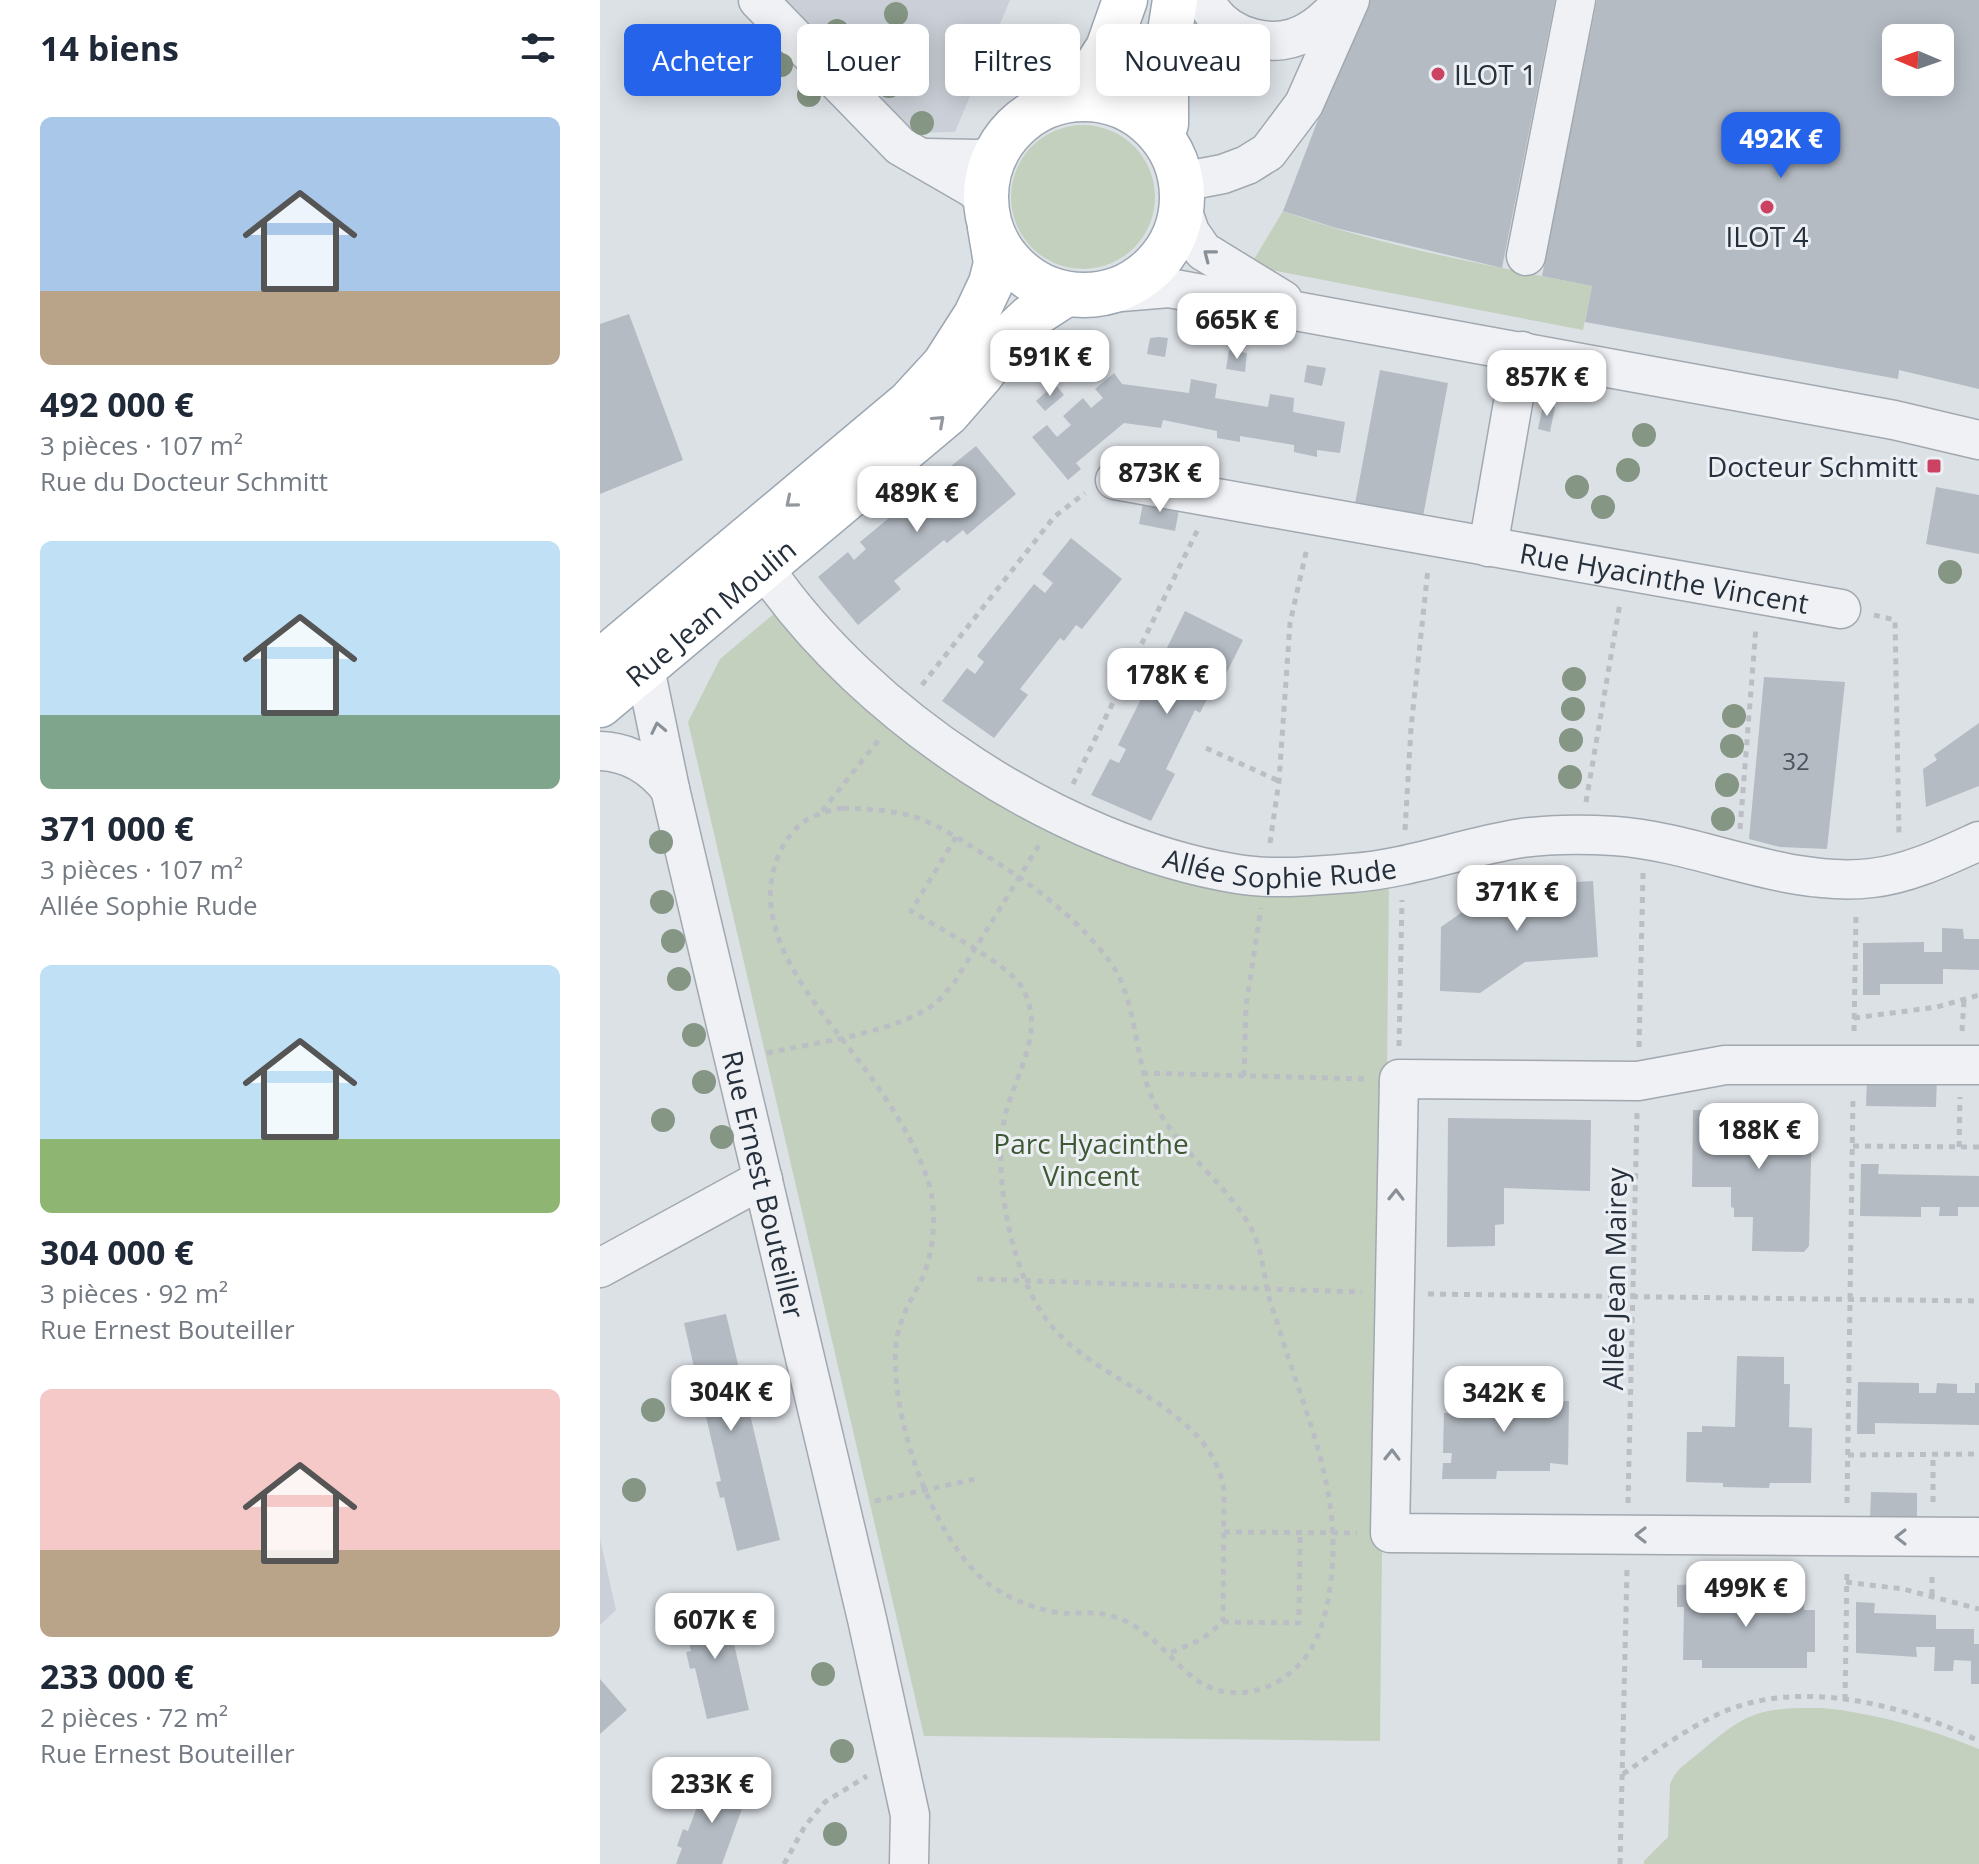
<!DOCTYPE html>
<html lang="fr">
<meta charset="utf-8">
<style>
body{margin:0;font-family:"Open Sans",sans-serif;background:#f2f2f3;color:#1f2937;height:100vh;display:flex;flex-direction:column;font-size:30px;white-space:nowrap}
*{box-sizing:border-box;margin:0}
p{font-size:26px;color:#747a83}
.icon{flex:none;width:44px;height:44px;fill:none;stroke:currentColor;stroke-width:2;stroke-linecap:round;stroke-linejoin:round}
.map{position:relative;flex:1;overflow:hidden}
.panel{display:flex;flex-direction:column;background:#fff;width:600px}
.panel>*{flex:none}
.banner{position:absolute;left:24px;top:24px;width:760px;height:72px;display:flex;gap:16px}
.needle{width:52px;rotate:272deg}
.fabs{position:absolute;left:1282px;top:24px;display:grid;gap:16px}
.fabs a{display:grid;place-items:center;width:72px;height:72px;border-radius:12px;background:#fff;box-shadow:0 4px 20px #0003;font-size:40px}
.price{position:absolute;translate:-50% -68px;padding:0 18px;border-radius:16px;background:#fff;color:#222;font-size:26px;line-height:52px;filter:drop-shadow(0 2px 4px #0008)}
.price::after{content:'';position:absolute;left:50%;top:48px;width:24px;height:18px;margin-left:-12px;background:inherit;clip-path:polygon(0 0,100% 0,50% 100%)}
.price.selected{background:#2563eb;color:#fff}
ul{padding:0;list-style:none}
li{display:grid;align-content:center;gap:16px;height:424px;padding:0 40px}
li span{display:grid;place-items:center;height:248px;border-radius:12px;color:#555}
li>.icon{margin-inline-start:auto}
span .icon{width:144px;height:144px;fill:#fffc;stroke-width:1}
li b{font-size:34px}
h2{display:flex;justify-content:space-between;align-items:center;height:96px;padding:0 40px;font-size:34px}
.pill{padding:0 28px;border-radius:12px;background:#fff;box-shadow:0 4px 20px #0003;font-size:28px;line-height:72px}
.pill.selected{background:#2563eb;color:#fff}
main{display:flex;flex:1;min-height:0}
.map>svg:first-child{display:block}
</style>
<main>
<section class="panel">
<h2>14 biens<svg class="icon" aria-label="filters" viewBox="0 0 24 24"><path d="M4 7h16M4 17h16"/><circle cx="9" cy="7" r="2"/><circle cx="15" cy="17" r="2"/></svg></h2>
<ul>
<li><span style="background:linear-gradient(#a9c7e8 70%,#b9a48a 0)"><svg class="icon" aria-label="home" viewBox="0 0 24 24"><path d="M3 11l9-7 9 7M6 9v11h12V9"/></svg></span><div><b>492 000 €</b><p>3 pièces · 107 m²</p><p>Rue du Docteur Schmitt</p></div></li>
<li><span style="background:linear-gradient(#bfe0f5 70%,#7fa58c 0)"><svg class="icon" aria-label="home" viewBox="0 0 24 24"><path d="M3 11l9-7 9 7M6 9v11h12V9"/></svg></span><div><b>371 000 €</b><p>3 pièces · 107 m²</p><p>Allée Sophie Rude</p></div></li>
<li><span style="background:linear-gradient(#bfe0f5 70%,#8fb573 0)"><svg class="icon" aria-label="home" viewBox="0 0 24 24"><path d="M3 11l9-7 9 7M6 9v11h12V9"/></svg></span><div><b>304 000 €</b><p>3 pièces · 92 m²</p><p>Rue Ernest Bouteiller</p></div></li>
<li><span style="background:linear-gradient(#f6c9c9 65%,#b9a48a 0)"><svg class="icon" aria-label="home" viewBox="0 0 24 24"><path d="M3 11l9-7 9 7M6 9v11h12V9"/></svg></span><div><b>233 000 €</b><p>2 pièces · 72 m²</p><p>Rue Ernest Bouteiller</p></div></li>
</ul>
</section>
<div class="map">
<svg width="1379" height="1864" viewBox="0 0 1379 1864">
<rect width="100%" height="100%" fill="#dce1e6"/>
<!-- built -->
<path fill="#cbd0d8" d="M181 0H410L355 132 308 133Z
M0 1539 16 1610 0 1625Z"/>
<!-- green -->
<path fill="#c4d0be" d="M411 197a72 72 0 1 1 144 0a72 72 0 1 1-144 0Z
M683 211C782 247 889 265 992 286L983 330 650 266Z
M182 607 494 847 789 883 780 1741 324 1736 88 722 120 659Z
M1223 1708C1278 1714 1328 1728 1379 1749V1864H1044V1861L1068 1837 1070 1785C1074 1770 1088 1762 1099 1753 1146 1712 1159 1707 1223 1708Z"/>
<!-- building -->
<path fill="#b4bbc3" fill-rule="evenodd" d="M764 0H955L902 268 736 228 683 211Z
M997 0H1379V389L1299 370 1298 379 985 322 992 286 942 276ZM1296 38H1340V82H1296Z
M29 314 83 460 0 494V324Z
M559 337 568 338 565 357 547 354 550 338Z
M629 350 647 353 645 372 626 369Z
M707 365 726 368 722 386 704 382Z
M780 370 848 383 822 522 754 509Z
M514 373 522 384 589 393 591 379 617 384 615 398 668 407 670 394 694 398 693 412 745 422 740 453 717 450V457L694 452V445L640 436V442L617 438V431L563 420 561 428 524 423 476 463 481 469 468 480 432 437 447 425 457 437 471 425 463 416 483 398 491 408 503 398 495 389Z
M455 384 464 395 445 411 436 401Z
M943 405 955 407 950 432 938 429Z
M376 446 416 494 367 535 363 530 347 543 344 540 294 581 301 589 258 625 218 577 248 552 254 560 266 549 260 542 331 483 339 494 349 486 340 475Z
M1336 487 1379 495V554L1326 544Z
M544 498 580 505 575 531 539 524Z
M471 538 522 579 482 629 476 625 464 641 460 638 420 689 428 695 394 738 342 701 367 668 375 674 384 662 377 656 434 584 445 593 453 583 442 574Z
M585 611 643 640 614 698 609 695 600 713 595 710 566 769 575 774 551 821 491 795 510 759 519 763 526 749 518 745 559 663 572 670 577 658 565 652Z
M1164 677 1245 682 1227 849 1180 847 1149 839Z
M1379 723V786L1326 807 1323 769 1337 760 1334 755Z
M993 881 998 957 925 962 880 993 840 991 841 927 898 887Z
M1342 928 1363 929 1364 939H1379V970L1343 969V984H1280V995H1263V943L1324 942V952H1342Z
M1267 1077 1337 1078 1336 1107 1266 1106Z
M1093 1110 1207 1112 1212 1118 1209 1246 1204 1252 1152 1251 1153 1217H1134V1208L1131 1207V1187H1092Z
M848 1118 991 1120 990 1191 904 1188V1224L895 1225V1246L847 1247Z
M1261 1164H1279L1278 1174 1379 1176V1207H1358V1216H1339L1340 1207H1321V1217L1260 1216Z
M126 1314 180 1540 137 1551 124 1497 120 1498 116 1482 121 1481 100 1391 95 1393 91 1377 96 1376 84 1323Z
M1137 1356 1184 1357V1384H1190L1189 1427 1212 1428 1211 1483H1170L1169 1488 1123 1487V1483L1086 1482 1087 1432H1102V1426L1135 1427Z
M1258 1382 1319 1383V1393H1336L1337 1383 1357 1384V1393H1375V1383H1379V1425L1275 1423V1434H1257Z
M852 1393 955 1394 954 1401H969L968 1465 950 1463V1471H897L896 1479H842L843 1463H851L852 1453H843L844 1413H852Z
M1271 1492 1317 1493V1520L1270 1519Z
M1106 1584 1105 1592 1132 1593V1585H1140V1593L1204 1594V1610H1215V1652H1207V1668H1102V1660H1083L1084 1607H1077V1585Z
M1256 1602 1275 1603 1274 1613 1336 1615V1629H1374V1644H1379V1684H1371V1661L1354 1660 1353 1671H1334L1335 1647H1316L1317 1657 1256 1653Z
M125 1604 149 1710 107 1719 95 1668 90 1669 86 1652 91 1651 82 1614Z
M0 1679 27 1710 0 1734Z
M108 1778 148 1792 122 1864H76L82 1848 77 1846 83 1829 88 1831Z"/>
<g fill="none" stroke-linecap="round" stroke-linejoin="round">
<defs>
<g id="minor">
<path d="M158 0 300 146 371 187 381 195 386 206"/>
<path d="M605 0C624 39 676 53 712 29 724 22 735 9 745 0"/>
<path d="M326 158 377 159 391 157 401 144"/>
<path d="M581 182 623 174 647 165 668 152 704 104 750 0"/>
<path d="M582 209 590 232 603 251 683 300"/>
<path d="M926 256 976 0"/>
<path d="M509 293 569 288 1294 420 1379 440"/>
<path id="s1" d="M515 480 1241 609"/>
<path d="M888 547 922 351"/>
<path id="s2" d="M165 569C266 716 460 845 637 874 674 880 714 876 751 873 809 869 864 847 922 838 952 834 984 834 1015 836 1101 842 1185 888 1272 878 1309 874 1346 856 1379 841"/>
<path id="s3" d="M45 668 70 789 267 1619 310 1815 309 1864"/>
<path d="M0 751C30 752 52 766 70 789"/>
<path d="M1379 1065H1125L1038 1081 799 1079 790 1533 1379 1537"/>
<path d="M0 1268 163 1179"/>
</g>
<g id="major">
<circle cx="484" cy="197" r="98"/>
<path d="M451 103 483 87 508 48 525 0"/>
<path d="M561 136 566 124V57L575 0"/>
<path d="M0 662 310 402 344 365 376 315 391 283 396 263 390 227"/>
<path id="s4" d="M0 705 347 414 381 375 412 334 429 318 466 294"/>
</g>
</defs>
<!-- minor casing -->
<use href="#minor" stroke="#a2a8b0" stroke-width="41"/>
<!-- major casing -->
<use href="#major" stroke="#9ca7b2" stroke-width="47"/>
<!-- path -->
<path stroke="#bbbfc5" stroke-width="5" stroke-dasharray="6 6" stroke-linecap="butt" d="M1274 615 1295 620 1299 836
M322 685 454 517 485 493
M606 748 679 781
M473 784 599 527
M986 802 1020 603
M243 808C266 809 290 810 312 816 334 823 355 836 374 848 424 879 472 912 508 959 538 997 533 1058 554 1102 577 1149 620 1178 647 1221 661 1243 662 1264 667 1288 669 1299 673 1311 677 1322 706 1420 749 1499 727 1605 723 1624 717 1642 705 1658 680 1689 638 1704 601 1683 588 1675 577 1663 566 1652 550 1636 531 1620 508 1615 492 1611 477 1614 461 1613 437 1610 406 1598 386 1582 331 1536 286 1408 297 1337 301 1317 310 1301 320 1283 334 1255 338 1211 328 1181 315 1141 289 1102 265 1069 222 1010 143 932 180 852 194 823 212 813 243 808Z
M222 811 281 737
M1140 829 1156 627
M805 830 811 728 828 569
M356 837 311 911C338 928 404 961 421 986 450 1033 410 1080 403 1126 394 1184 413 1277 449 1323 498 1385 612 1406 624 1491L623 1622 602 1639 568 1654
M670 843 679 781 690 623 707 548
M1254 1018 1337 1007 1379 995
M1254 1031 1256 913
M1362 1031 1364 1000
M799 1046 802 900
M1039 1047 1043 873
M167 1053C214 1043 300 1032 337 1002 343 996 348 989 354 983L441 842
M542 1073 766 1079
M644 1076 646 1006 661 908
M1253 1146 1379 1147
M1359 1147 1360 1097
M377 1279 762 1292
M828 1294 1379 1301
M1248 1455 1379 1454
M275 1501 380 1478
M1333 1502V1454
M1028 1503 1037 1113
M1247 1503 1253 1097
M624 1532 757 1533
M1246 1582 1303 1589 1379 1609
M1332 1595V1572
M623 1622 699 1623 700 1533
M1245 1700 1247 1569
M1023 1774C1055 1752 1087 1728 1123 1712 1201 1678 1306 1705 1379 1741
M184 1864 205 1826 225 1802 267 1776
M1020 1864 1027 1569"/>
<!-- minor -->
<use href="#minor" stroke="#eff1f5" stroke-width="38"/>
<!-- major -->
<use href="#major" stroke="#fff" stroke-width="44"/>
</g>
<!-- trees -->
<g fill="#859684">
<circle cx="296" cy="14" r="12"/>
<circle cx="237" cy="31" r="12"/>
<circle cx="443" cy="40" r="12"/>
<circle cx="265" cy="59" r="12"/>
<circle cx="181" cy="65" r="12"/>
<circle cx="404" cy="77" r="12"/>
<circle cx="289" cy="86" r="12"/>
<circle cx="209" cy="95" r="12"/>
<circle cx="322" cy="123" r="12"/>
<circle cx="1044" cy="435" r="12"/>
<circle cx="1028" cy="470" r="12"/>
<circle cx="977" cy="487" r="12"/>
<circle cx="1003" cy="507" r="12"/>
<circle cx="1350" cy="572" r="12"/>
<circle cx="974" cy="679" r="12"/>
<circle cx="973" cy="709" r="12"/>
<circle cx="1134" cy="716" r="12"/>
<circle cx="971" cy="740" r="12"/>
<circle cx="1132" cy="746" r="12"/>
<circle cx="970" cy="777" r="12"/>
<circle cx="1127" cy="785" r="12"/>
<circle cx="1123" cy="819" r="12"/>
<circle cx="61" cy="842" r="12"/>
<circle cx="62" cy="902" r="12"/>
<circle cx="73" cy="941" r="12"/>
<circle cx="79" cy="979" r="12"/>
<circle cx="94" cy="1035" r="12"/>
<circle cx="104" cy="1082" r="12"/>
<circle cx="63" cy="1120" r="12"/>
<circle cx="122" cy="1137" r="12"/>
<circle cx="53" cy="1410" r="12"/>
<circle cx="34" cy="1490" r="12"/>
<circle cx="223" cy="1674" r="12"/>
<circle cx="242" cy="1751" r="12"/>
<circle cx="235" cy="1834" r="12"/>
</g>
<!-- one-way arrows -->
<defs><path id="oneway-chevron" d="M-2-3.5L2.5 0L-2 3.5" fill="none" stroke-width="1.6" stroke-linecap="round" stroke-linejoin="round" transform="scale(2)"/></defs>
<g stroke="#8a9098">
<use href="#oneway-chevron" transform="translate(609 255) rotate(-142)"/>
<use href="#oneway-chevron" transform="translate(58 728) rotate(-102)"/>
<use href="#oneway-chevron" transform="translate(796 1195) rotate(-89)"/>
<use href="#oneway-chevron" transform="translate(792 1455) rotate(-89)"/>
<use href="#oneway-chevron" transform="translate(1041 1535) rotate(-180)"/>
<use href="#oneway-chevron" transform="translate(1301 1537) rotate(-180)"/>
</g>
<g stroke="#92989e">
<use href="#oneway-chevron" transform="translate(339 421) rotate(-42)"/>
<use href="#oneway-chevron" transform="translate(191 502) rotate(140)"/>
</g>
<!-- markers -->
<g fill="#cb4263" stroke="#ecf0f4" stroke-width="3">
<circle cx="838" cy="74" r="8"/>
<circle cx="1167" cy="207" r="8"/>
<rect x="1326" y="458" width="16" height="16" rx="4"/>
</g>
<g text-anchor="middle" dominant-baseline="central" stroke-width="6" stroke-linejoin="round" paint-order="stroke">
<!-- number labels -->
<g font-size="24" fill="#4a535e">
<text x="1196" y="760">32</text>
</g>
<!-- poi labels -->
<g font-size="28" fill="#26303c" stroke="#ecf0f4" text-anchor="start">
<text x="854" y="74">ILOT 1</text>
<text x="1167" y="236" text-anchor="middle">ILOT 4</text>
<text x="1318" y="466" text-anchor="end">Docteur Schmitt</text>
</g>
<!-- street labels -->
<g font-size="28" fill="#26303c" stroke="#ecf0f4">
<text stroke="none"><textPath href="#s1" startOffset="558">Rue Hyacinthe Vincent</textPath></text>
<text stroke="none"><textPath href="#s4" startOffset="144">Rue Jean Moulin</textPath></text>
<text stroke="none"><textPath href="#s2" startOffset="618">Allée Sophie Rude</textPath></text>
<text stroke="none"><textPath href="#s3" startOffset="530">Rue Ernest Bouteiller</textPath></text>
<text transform="translate(1014 1279) rotate(-89)">Allée Jean Mairey</text>
</g>
<!-- park labels -->
<g font-size="28" fill="#3e5834" stroke="#ecf0f4">
<text x="491" y="1143">Parc Hyacinthe<tspan x="491" dy="32">Vincent</tspan></text>
</g>
</g>
</svg>
<div class="fabs">
<a><svg class="needle" viewBox="-14 -14 28 28"><path d="M0-13l5 13h-10z" fill="#e53935"/><path d="M0 13l5-13h-10z" fill="#747a83"/></svg></a>
</div>
<b class="price selected" style="left:1181px;top:180px">492K €</b>
<b class="price" style="left:637px;top:361px">665K €</b>
<b class="price" style="left:450px;top:398px">591K €</b>
<b class="price" style="left:947px;top:418px">857K €</b>
<b class="price" style="left:560px;top:514px">873K €</b>
<b class="price" style="left:317px;top:534px">489K €</b>
<b class="price" style="left:567px;top:716px">178K €</b>
<b class="price" style="left:917px;top:933px">371K €</b>
<b class="price" style="left:1159px;top:1171px">188K €</b>
<b class="price" style="left:131px;top:1433px">304K €</b>
<b class="price" style="left:904px;top:1434px">342K €</b>
<b class="price" style="left:1146px;top:1629px">499K €</b>
<b class="price" style="left:115px;top:1661px">607K €</b>
<b class="price" style="left:112px;top:1825px">233K €</b>
<div class="banner">
<a class="pill selected">Acheter</a>
<a class="pill">Louer</a>
<a class="pill">Filtres</a>
<a class="pill">Nouveau</a>
</div>
</div>
</main>
